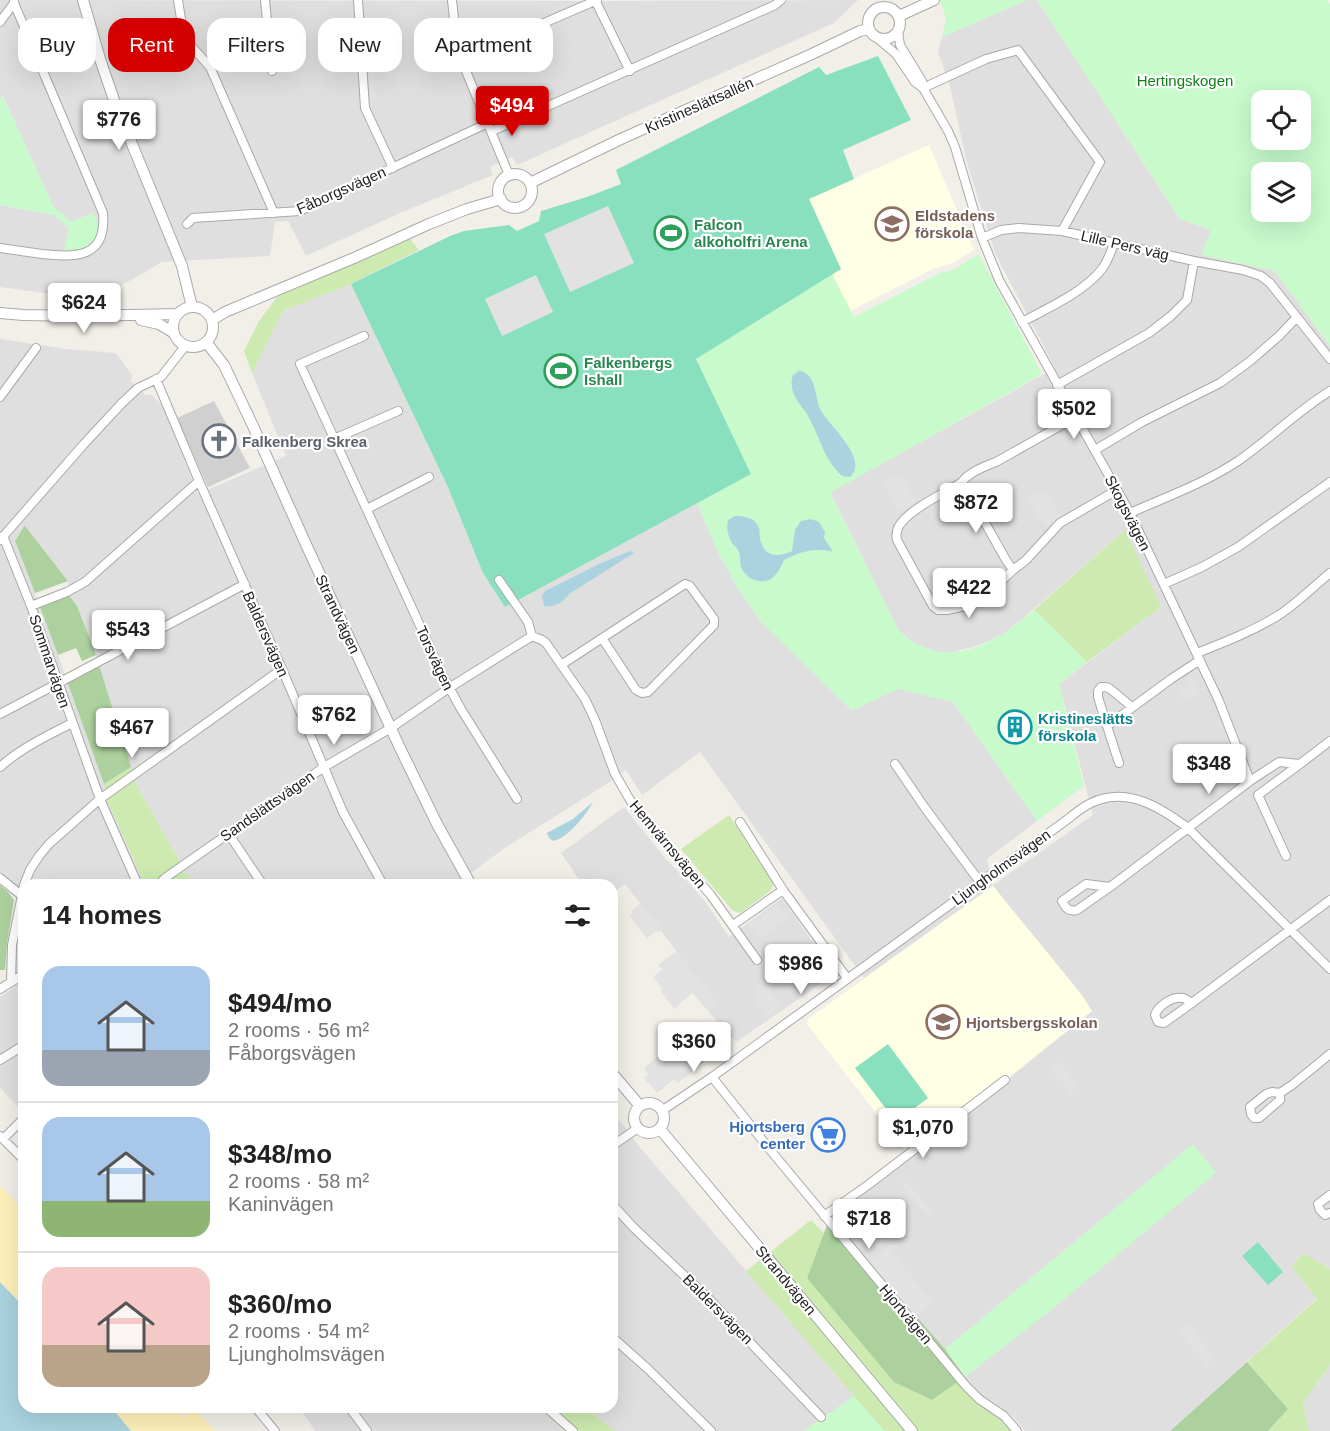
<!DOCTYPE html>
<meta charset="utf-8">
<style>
body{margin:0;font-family:Helvetica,sans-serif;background:#f2f2f2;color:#222;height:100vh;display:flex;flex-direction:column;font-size:22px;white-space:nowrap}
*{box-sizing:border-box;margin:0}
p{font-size:20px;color:#767676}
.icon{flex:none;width:33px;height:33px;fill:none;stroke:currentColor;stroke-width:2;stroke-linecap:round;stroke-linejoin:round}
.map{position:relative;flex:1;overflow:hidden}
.side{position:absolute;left:18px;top:879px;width:600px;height:534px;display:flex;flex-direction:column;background:#fff;border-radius:18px;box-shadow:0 6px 24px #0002}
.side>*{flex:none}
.hud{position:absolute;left:18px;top:18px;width:600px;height:54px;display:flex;gap:12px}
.buttons{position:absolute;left:1251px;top:90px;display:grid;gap:12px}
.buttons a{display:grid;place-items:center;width:60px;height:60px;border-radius:12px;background:#fff;box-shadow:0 6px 24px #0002;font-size:30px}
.price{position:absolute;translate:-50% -51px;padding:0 14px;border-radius:6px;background:#fff;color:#222;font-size:20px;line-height:39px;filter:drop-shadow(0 2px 3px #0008)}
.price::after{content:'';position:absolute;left:50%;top:36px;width:18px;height:14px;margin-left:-9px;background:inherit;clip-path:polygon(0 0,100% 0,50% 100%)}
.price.selected{background:#d40000;color:#fff}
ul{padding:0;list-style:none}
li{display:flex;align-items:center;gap:18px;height:150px;padding:0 24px}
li+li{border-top:2px solid #e0e0e0}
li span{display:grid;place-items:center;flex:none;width:168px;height:120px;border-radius:18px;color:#555}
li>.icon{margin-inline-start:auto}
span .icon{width:72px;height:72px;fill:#fffc;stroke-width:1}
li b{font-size:26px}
h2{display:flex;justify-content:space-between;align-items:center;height:72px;padding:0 24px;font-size:26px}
.chip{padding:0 21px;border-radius:18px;background:#fff;box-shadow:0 6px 24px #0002;font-size:21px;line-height:54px}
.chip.selected{background:#d40000;color:#fff}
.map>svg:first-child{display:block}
</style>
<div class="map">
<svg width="1330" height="1431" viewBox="0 0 1330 1431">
<rect width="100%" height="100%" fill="#f2efe9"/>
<!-- residential -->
<path fill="#e0dfdf" d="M0 0 606 1 858 0 834 23 517 165 512 157 490 167 493 175 400 213 306 256 288 221 275 222 270 256 162 262 133 279 91 299 0 287V205L54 215 69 228 65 252 97 236V222L93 213 71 222 53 206 3 96 0 99Z
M1027 0H1037L1180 219 1211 230 1202 255 1275 271 1330 346V1269L1304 1253 1317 1298 1170 1431H1025L1010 1414 991 1400 981 1396 965 1377 1215 1173 1192 1145 945 1349 830 1217 911 1158 1092 1011 1081 994 993 886 864 978 700 752 642 795 626 770 605 785 506 847 455 885H193L136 784 99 665 77 606 68 594V581L25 526 15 541 58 655 104 784 107 800 145 885H24V895L0 876V339L67 349 116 353 132 375 131 381 146 395H152L162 405 198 494 286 456 252 373 283 311 351 284 447 485 483 573 505 606 697 503 717 550 738 589 762 623 898 688 953 702 1037 821 987 859 992 886 1093 815 1059 684 1161 607 1124 531 1021 620 1007 631 991 640 973 647 952 652H937L915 644 899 631 830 492 1055 368 995 253 966 159 950 86 938 52 942 37Z
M624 807 665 858 691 885 707 904 729 937 782 898 835 974 736 1042 708 1011 717 1004 625 884 612 893V885H583L561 853Z
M24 900V1113L0 1088V997L15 987 16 945Z
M612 1110 638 1145 854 1396 804 1431H616L583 1407H612Z
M1330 1365V1431H1309L1303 1403Z
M299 1407H539L564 1431H315Z"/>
<!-- education -->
<path fill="#ffffe5" d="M929 145 974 250 951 264 935 268 850 311 832 274 841 270 809 199Z
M993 886 1081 994 1092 1011 1005 1080 911 1158 807 1024 808 1019Z"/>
<!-- religious -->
<path fill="#d0d0d0" d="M214 401 250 468 208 487 177 418Z"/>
<!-- grass -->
<path fill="#cdebb0" d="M410 239 419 250 351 284 283 311 252 373 244 351 259 321 280 293Z
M1125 530 1161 607 1087 662 1034 610Z
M131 767 136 784 193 885H145L107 800 104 784Z
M729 815 771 879 773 885 770 891 740 913 733 911 681 849Z
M811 1220 824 1233 807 1278 932 1400 965 1377 1011 1431H884L746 1271Z
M1304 1253 1330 1269V1365L1303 1403 1309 1431H1268L1288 1409 1247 1362 1317 1299 1291 1266Z
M539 1407H583L616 1431H564Z"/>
<!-- forest -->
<path fill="#add19e" d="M25 525V526L68 581 35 593 15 541Z
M68 594 77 606 96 655 82 661 76 648 58 655 40 607Z
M99 665 131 767 104 784 67 681Z
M0 885 8 892 14 900 7 943 5 970H0Z
M830 1217 945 1349 965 1377 932 1400 894 1382 807 1278Z
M1247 1362 1288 1409 1268 1431H1170Z"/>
<!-- sand -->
<path fill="#fff1ba" d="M0 1186 24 1211V1307L0 1282Z
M111 1407H175L184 1417 194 1408 215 1431H131Z"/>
<!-- park -->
<path fill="#c8facc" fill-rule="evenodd" d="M940 0H1027L942 37 946 18Z
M1037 0H1326L1330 4V346L1275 271 1202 255 1211 230 1180 219ZM1262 100H1300V140H1262ZM1262 172H1300V212H1262Z
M3 96 53 206 71 222 93 213 97 222V236C86 248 81 252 64 253L69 228 54 215 0 205V99Z
M979 254 1042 374 830 493 899 631C907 638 916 645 927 649 966 662 1006 634 1034 610L1087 662 1059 684 1084 786 1037 821 953 702 898 689 852 711 762 623 738 589 717 550 697 503 751 474 696 359 832 274 854 317 940 273 955 269ZM744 516C749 518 753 520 756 524 760 530 759 536 761 542 766 558 780 557 792 551L795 530 825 532 824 538 831 551C814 548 800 552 784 560L779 571 762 582C729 572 739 542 744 516Z
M1193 1144 1216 1173 1045 1315 965 1377 945 1349Z
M854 1396 884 1431H804Z"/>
<!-- pitch -->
<path fill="#88e0be" d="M878 56 911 120 843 150 854 179 809 199 841 269 696 359 751 474 505 607 483 573 447 485 351 284 450 236 464 231 509 225 517 231 539 221 541 211 587 197 621 184 616 170 819 67 826 75Z
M888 1044 928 1098 896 1122 855 1068Z
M1258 1242 1283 1272 1268 1285 1242 1256Z"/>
<!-- parking -->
<path fill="#e2e2e2" d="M545 28 548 34 512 49 510 43Z
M373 54 376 100H370L367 55Z
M608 206 634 263 570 292 544 234Z
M536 275 553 312 502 336 485 299Z
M900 474 916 501 900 512 883 483Z
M1044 489 1061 517 1045 527 1028 498Z
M1192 675 1200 693 1184 701 1180 692 1191 687 1187 677Z
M641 903 663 929 658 933 656 931 647 938 629 916 633 913 631 911Z
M778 904 789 919 760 939 749 924Z
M677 951 718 1004 708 1011 692 993 674 1009 661 991 663 989 653 977 662 969 658 965Z
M763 980 782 1006 767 1016 753 997 757 993 753 987Z
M700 1021 709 1032 713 1030 719 1038 717 1040 725 1050 716 1057 713 1055 678 1083 674 1079 657 1093 644 1078 648 1074 644 1068 687 1032 691 1036 695 1033 692 1028Z
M1058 1061 1079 1086 1071 1093 1049 1068Z
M905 1180 934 1214 929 1218 901 1183Z
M892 1244 895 1249 891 1252 933 1302 915 1317 869 1263Z
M1187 1324 1215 1358 1207 1365 1178 1331Z"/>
<!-- water -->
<path fill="#aad3df" d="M799 371C816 373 815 396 820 409 828 425 870 459 850 477L842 476C823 458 821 439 809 418 805 409 797 403 794 394 791 388 791 381 793 375Z
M735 516C744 516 755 517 759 528 760 532 759 537 761 542 766 558 780 557 792 551L795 530 801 521 811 519 819 522 825 532 824 538 833 552C815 547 800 552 784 560 778 574 770 587 752 579 748 577 744 573 742 569 739 563 741 556 738 550 737 547 734 546 732 543 728 536 726 528 728 520Z
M630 551 634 553 569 594C564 602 554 608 544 606L542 596 545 591 599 564Z
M593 802C586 815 568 838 553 841L549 838 547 833 573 819Z
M0 1282 24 1307V1407H111L131 1431H0Z"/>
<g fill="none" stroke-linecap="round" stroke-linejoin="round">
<defs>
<path id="minor" d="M178 0 184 38 210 67 274 213
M265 0 272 71
M358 0 365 108 393 168
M452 0 457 46 461 59 509 175
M595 0 630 71
M0 22 14 3V0
M898 31 900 45 922 81 923 88 948 131 955 147 982 238 999 280 1130 513 1219 701 1250 781
M877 38 896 54 915 82 923 88
M461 59 597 0
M923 88 986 59 1018 50 1100 162 1062 231
M492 131 775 5 781 0
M187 224 193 218 300 211 488 123
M982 238 1001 230 1019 228 1062 231 1194 261 1243 270 1261 276 1270 283 1330 359
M0 248C14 250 28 252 42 254 76 258 107 258 103 213L14 3
M1022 322C1048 308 1084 292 1102 269 1108 261 1111 252 1114 243
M364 336 300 364 444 678 461 709 517 799
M156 379 199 481 282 669 343 812 383 885
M1057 385 1149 333 1171 316 1187 300 1194 261
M0 397 36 348
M1076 417 996 462C985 466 969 472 962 482 945 493 909 509 899 526 896 531 896 535 897 540L933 606 938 610H947L966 606 978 600 992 590 1013 570 1026 560 1060 523 1117 490
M334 439 398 411
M1095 450 1142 422 1220 383 1249 362 1279 336 1297 317
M962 482 1006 560 1013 570
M367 509 429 477
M1130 513C1166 497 1205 483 1238 461 1270 439 1296 412 1330 391
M3 536 31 606 100 799 138 885
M0 540 84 444 122 403 138 388 161 377 186 345
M499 580 528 622 532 636 542 640 546 643 585 699 595 720 615 774 630 800 646 822 710 894 757 960
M1164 584 1202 567 1238 547 1330 482
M31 606 67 592 85 582 199 481
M1197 653C1225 642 1253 631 1279 615 1297 603 1313 587 1330 573
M561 665 685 584 690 586 714 619V625L648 692 642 693 636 690 602 638
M0 714 245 584
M1107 726 1098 697V691L1101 687H1105L1109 688 1132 707
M1119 763 1107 726 1171 679 1200 660
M895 764 925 808 980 882
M0 767C21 748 47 736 72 723
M740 822 783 890 847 978
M228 833 263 885
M1286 856 1258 795 1300 764
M0 878 21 895
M24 885 30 870 39 856 49 844 100 799 282 669
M158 885 165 878 324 767 391 728 449 688 532 636
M1110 887 1086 884 1062 901C1066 908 1068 912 1077 910L1110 887 1250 781 1279 762 1300 764 1330 741
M733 925 783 890
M11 982 12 945 24 885
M0 989 24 974
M1192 1003C1189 1001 1186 999 1183 998 1172 996 1158 1006 1155 1015L1158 1022 1164 1023 1185 1008 1330 900
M0 1060 24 1045
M712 1077 771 1151 966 1386 979 1399 1004 1416 1017 1431
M1280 1093V1100L1259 1118H1254L1251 1114 1250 1107 1266 1094 1272 1092 1280 1093 1292 1085 1330 1054
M663 1110 712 1077 1068 819C1075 813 1083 807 1091 803 1127 786 1160 807 1188 828L1330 969
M0 1136 24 1160
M3 1139 24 1118
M612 1146 638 1128
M1330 1195 1318 1204 1320 1210 1325 1215 1330 1213
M612 1204 633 1227 709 1299 821 1417
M824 1216 868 1185 1005 1080
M612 1337 648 1369 711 1431
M255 1407 275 1431
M349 1407 367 1431
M546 1407 573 1431"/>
<path id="tertiary" d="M83 0 100 59 114 100 182 266 192 307
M868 23a16 16 0 1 1 32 0a16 16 0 1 1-32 0Z
M899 16 934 0
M498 191a17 17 0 1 1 34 0a17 17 0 1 1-34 0Z
M530 183 623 138 812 54 860 31 869 29
M173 327a20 20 0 1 1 40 0a20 20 0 1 1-40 0Z
M0 313 23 315 82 316 178 314
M141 320 159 324 174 333
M212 320 225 312 354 258 429 224 467 209 501 199
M206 342 224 365 253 426 304 540 400 748 437 824 471 885
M612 1073 640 1106
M634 1118a15 15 0 1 1 30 0a15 15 0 1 1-30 0Z
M660 1129 912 1431"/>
</defs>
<!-- minor casing -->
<use href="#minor" stroke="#a9a9a9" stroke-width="10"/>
<!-- tertiary casing -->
<use href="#tertiary" stroke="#a9a9a9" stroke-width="12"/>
<!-- minor -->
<use href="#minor" stroke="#fff" stroke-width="8"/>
<!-- tertiary -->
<use href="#tertiary" stroke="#fff" stroke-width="10"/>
</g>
<!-- icons -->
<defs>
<symbol id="school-ring" viewBox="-11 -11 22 22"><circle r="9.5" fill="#fff" stroke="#8d6e63" stroke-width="1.5"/><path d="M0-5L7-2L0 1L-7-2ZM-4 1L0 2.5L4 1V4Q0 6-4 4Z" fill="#8d6e63"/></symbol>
<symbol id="stadium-ring" viewBox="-11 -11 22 22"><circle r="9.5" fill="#fff" stroke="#2e9e5b" stroke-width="1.5"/><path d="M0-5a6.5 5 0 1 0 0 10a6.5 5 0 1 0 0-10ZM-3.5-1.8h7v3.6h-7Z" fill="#2e9e5b"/></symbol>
<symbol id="church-ring" viewBox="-11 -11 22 22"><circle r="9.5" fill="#fff" stroke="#6b7280" stroke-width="1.5"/><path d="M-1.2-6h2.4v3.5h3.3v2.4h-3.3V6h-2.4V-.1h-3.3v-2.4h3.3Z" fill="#6b7280"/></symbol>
<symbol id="building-ring" viewBox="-11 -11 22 22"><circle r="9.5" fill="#fff" stroke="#0f9aa8" stroke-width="1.5"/><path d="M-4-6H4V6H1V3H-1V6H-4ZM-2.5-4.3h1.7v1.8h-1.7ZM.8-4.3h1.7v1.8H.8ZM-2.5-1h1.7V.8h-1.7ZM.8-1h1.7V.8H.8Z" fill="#0f9aa8"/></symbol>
<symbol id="supermarket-ring" viewBox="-11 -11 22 22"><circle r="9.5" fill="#fff" stroke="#3f7fe0" stroke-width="1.5"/><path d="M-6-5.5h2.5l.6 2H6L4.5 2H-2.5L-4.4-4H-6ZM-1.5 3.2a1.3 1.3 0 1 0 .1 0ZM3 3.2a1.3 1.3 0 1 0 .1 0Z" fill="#3f7fe0"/></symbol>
</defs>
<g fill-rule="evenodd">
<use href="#school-ring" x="873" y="205" width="38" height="38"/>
<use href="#stadium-ring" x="652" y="214" width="38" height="38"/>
<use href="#stadium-ring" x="542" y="352" width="38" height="38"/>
<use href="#church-ring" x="200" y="422" width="38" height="38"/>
<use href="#building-ring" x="996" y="708" width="38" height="38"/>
<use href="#school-ring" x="924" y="1003" width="38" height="38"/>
<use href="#supermarket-ring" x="809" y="1116" width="38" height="38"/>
</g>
<g text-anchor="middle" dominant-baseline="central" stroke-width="4.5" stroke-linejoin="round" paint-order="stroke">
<!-- park labels -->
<g font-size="15" fill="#0c8416" stroke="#fff">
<text x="1185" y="80">Hertingskogen</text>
</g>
<!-- street labels -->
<g font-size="15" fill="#222" stroke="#fff">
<text transform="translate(699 105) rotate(-24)">Kristineslättsallén</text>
<text transform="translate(341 190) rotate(-24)">Fåborgsvägen</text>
<text transform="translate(1125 245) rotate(13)">Lille Pers väg</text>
<text transform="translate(1128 513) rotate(63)">Skogsvägen</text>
<text transform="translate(338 614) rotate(65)">Strandvägen</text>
<text transform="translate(266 634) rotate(66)">Baldersvägen</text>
<text transform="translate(435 658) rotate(65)">Torsvägen</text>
<text transform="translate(50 661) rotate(71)">Sommarvägen</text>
<text transform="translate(267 806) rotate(-35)">Sandslättsvägen</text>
<text transform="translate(668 844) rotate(50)">Hemvärnsvägen</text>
<text transform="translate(1001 867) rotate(-36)">Ljungholmsvägen</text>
<text transform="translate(786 1280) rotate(50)">Strandvägen</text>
<text transform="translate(718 1309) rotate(45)">Baldersvägen</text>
<text transform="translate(906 1314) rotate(50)">Hjortvägen</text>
</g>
<!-- education labels -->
<g font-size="15" font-weight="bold" fill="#785e54" stroke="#fff" text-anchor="start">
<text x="915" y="215">Eldstadens<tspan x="915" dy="17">förskola</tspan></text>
<text x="966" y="1022">Hjortsbergsskolan</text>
</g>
<!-- leisure labels -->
<g font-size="15" font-weight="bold" fill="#27864d" stroke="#fff" text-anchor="start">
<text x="694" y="224">Falcon<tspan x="694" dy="17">alkoholfri Arena</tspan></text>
<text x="584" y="362">Falkenbergs<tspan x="584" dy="17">Ishall</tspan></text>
</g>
<!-- worship labels -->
<g font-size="15" font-weight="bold" fill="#5b616d" stroke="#fff" text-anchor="start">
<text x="242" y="441">Falkenberg Skrea</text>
</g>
<!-- culture labels -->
<g font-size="15" font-weight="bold" fill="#0d838f" stroke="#fff" text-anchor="start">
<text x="1038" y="718">Kristineslätts<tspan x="1038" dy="17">förskola</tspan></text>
</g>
<!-- shop labels -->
<g font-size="15" font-weight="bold" fill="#366cbe" stroke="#fff" text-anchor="end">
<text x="805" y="1126">Hjortsberg<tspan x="805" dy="17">center</tspan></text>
</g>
</g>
</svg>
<div class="buttons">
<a><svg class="icon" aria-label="locate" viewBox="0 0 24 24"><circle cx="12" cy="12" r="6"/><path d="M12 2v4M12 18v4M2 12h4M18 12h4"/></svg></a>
<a><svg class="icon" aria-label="layers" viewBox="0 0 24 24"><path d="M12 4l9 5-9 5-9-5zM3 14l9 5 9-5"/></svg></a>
</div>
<b class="price selected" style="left:512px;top:137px">$494</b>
<b class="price" style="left:119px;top:151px">$776</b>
<b class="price" style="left:84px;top:334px">$624</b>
<b class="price" style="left:1074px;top:440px">$502</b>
<b class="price" style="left:976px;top:534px">$872</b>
<b class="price" style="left:969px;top:619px">$422</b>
<b class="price" style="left:128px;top:661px">$543</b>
<b class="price" style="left:334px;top:746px">$762</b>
<b class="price" style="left:132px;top:759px">$467</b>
<b class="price" style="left:1209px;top:795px">$348</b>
<b class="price" style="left:801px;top:995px">$986</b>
<b class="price" style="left:694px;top:1073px">$360</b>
<b class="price" style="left:923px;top:1159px">$1,070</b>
<b class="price" style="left:869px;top:1250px">$718</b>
<div class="hud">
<a class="chip">Buy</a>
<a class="chip selected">Rent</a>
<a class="chip">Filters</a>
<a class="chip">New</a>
<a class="chip">Apartment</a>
</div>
<section class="side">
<h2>14 homes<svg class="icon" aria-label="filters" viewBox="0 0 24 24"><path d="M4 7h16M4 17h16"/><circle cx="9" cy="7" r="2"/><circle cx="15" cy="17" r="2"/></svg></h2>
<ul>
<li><span style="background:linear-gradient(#a9c7e8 70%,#9aa5b1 0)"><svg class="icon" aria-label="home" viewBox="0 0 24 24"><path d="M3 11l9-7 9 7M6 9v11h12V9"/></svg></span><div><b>$494/mo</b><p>2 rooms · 56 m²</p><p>Fåborgsvägen</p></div></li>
<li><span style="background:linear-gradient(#a9c7e8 70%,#8fb573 0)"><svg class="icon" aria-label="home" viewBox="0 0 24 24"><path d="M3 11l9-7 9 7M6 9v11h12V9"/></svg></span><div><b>$348/mo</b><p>2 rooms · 58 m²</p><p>Kaninvägen</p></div></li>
<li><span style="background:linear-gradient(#f6c9c9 65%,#b9a48a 0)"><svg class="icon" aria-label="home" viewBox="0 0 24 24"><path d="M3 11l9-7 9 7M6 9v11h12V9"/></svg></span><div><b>$360/mo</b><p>2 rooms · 54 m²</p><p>Ljungholmsvägen</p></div></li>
</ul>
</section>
</div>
